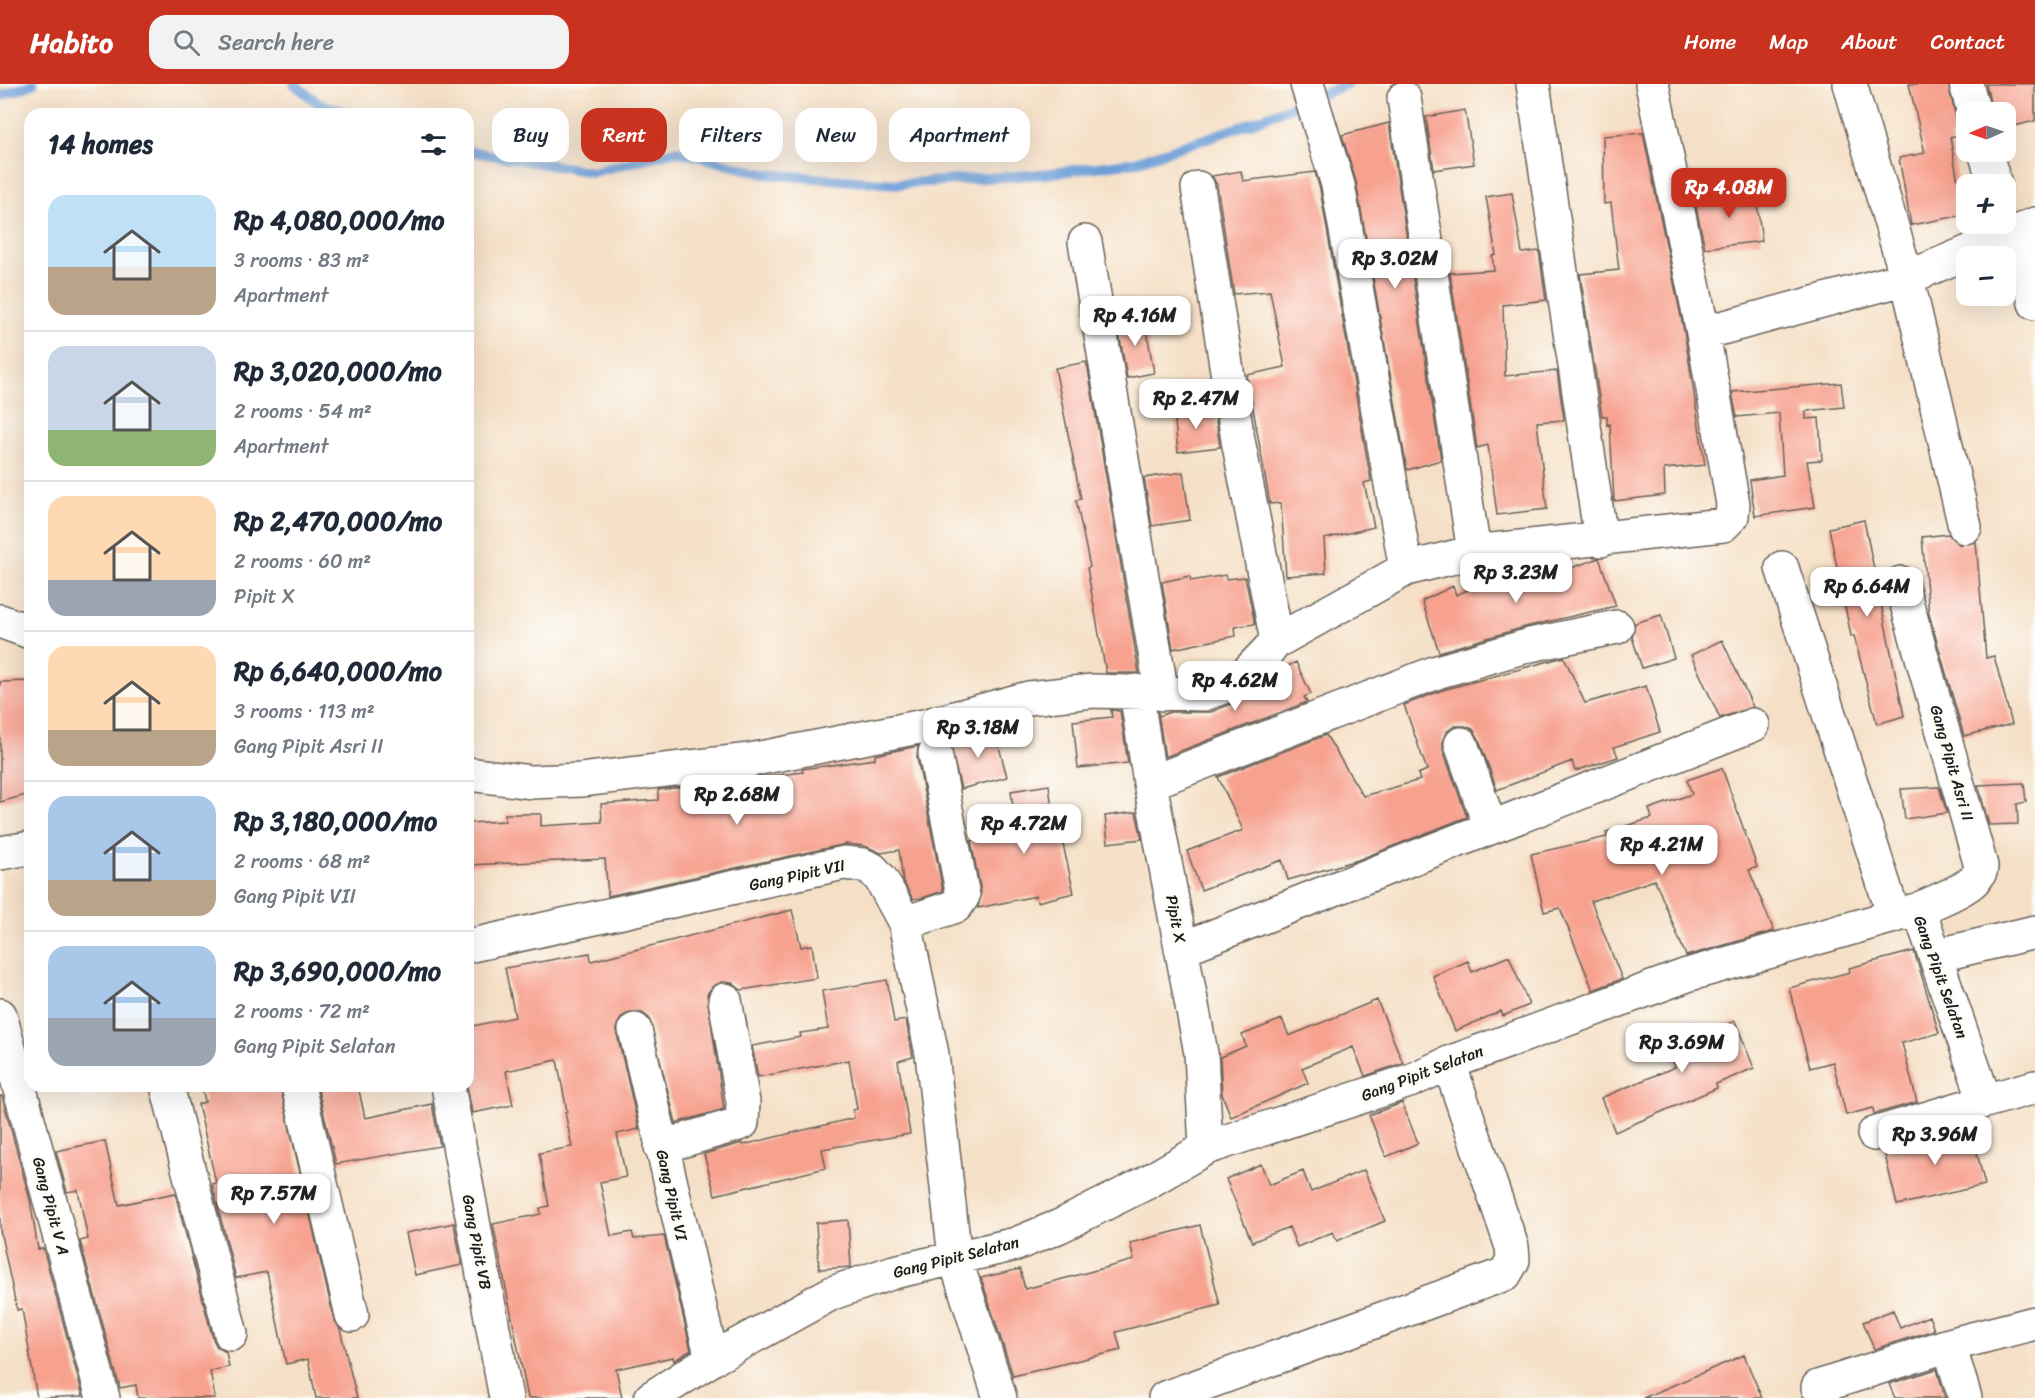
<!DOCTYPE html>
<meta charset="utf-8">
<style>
body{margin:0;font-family:Sriracha,sans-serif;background:#f2f2f3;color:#1f2937;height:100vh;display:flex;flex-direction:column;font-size:22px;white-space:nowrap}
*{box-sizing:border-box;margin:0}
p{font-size:20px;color:#747a83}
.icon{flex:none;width:33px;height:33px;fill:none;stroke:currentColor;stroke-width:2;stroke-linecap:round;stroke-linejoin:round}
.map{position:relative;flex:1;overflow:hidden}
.details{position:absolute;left:24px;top:24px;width:450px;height:984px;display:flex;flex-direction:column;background:#fff;border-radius:18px;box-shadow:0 6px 24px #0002}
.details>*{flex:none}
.top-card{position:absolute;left:492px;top:24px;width:570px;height:54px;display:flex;gap:12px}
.needle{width:39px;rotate:268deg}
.buttons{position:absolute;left:1956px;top:18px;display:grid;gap:12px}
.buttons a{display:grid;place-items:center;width:60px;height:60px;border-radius:12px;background:#fff;box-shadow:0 6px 24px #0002;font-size:30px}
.price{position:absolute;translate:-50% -51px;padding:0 14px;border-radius:12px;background:#fff;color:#222;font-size:20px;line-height:39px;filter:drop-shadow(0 2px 3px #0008)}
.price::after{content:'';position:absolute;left:50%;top:36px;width:18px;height:14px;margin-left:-9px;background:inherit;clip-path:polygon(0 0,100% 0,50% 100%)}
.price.selected{background:#c8321e;color:#fff}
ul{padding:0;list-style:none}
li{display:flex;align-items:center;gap:18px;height:150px;padding:0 24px}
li+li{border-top:2px solid #e0e1e3}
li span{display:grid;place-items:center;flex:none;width:168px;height:120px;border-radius:18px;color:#555}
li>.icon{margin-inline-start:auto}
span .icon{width:72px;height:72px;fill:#fffc;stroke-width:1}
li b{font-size:26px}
h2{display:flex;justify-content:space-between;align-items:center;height:72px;padding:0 24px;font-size:26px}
.pill{padding:0 21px;border-radius:18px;background:#fff;box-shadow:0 6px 24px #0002;font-size:21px;line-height:54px}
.pill.selected{background:#c8321e;color:#fff}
header{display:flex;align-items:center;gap:36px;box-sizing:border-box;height:84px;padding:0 30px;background:#c8321e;color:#fff}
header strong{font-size:28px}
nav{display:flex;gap:33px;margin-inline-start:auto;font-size:21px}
.search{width:420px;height:54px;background:#f2f2f3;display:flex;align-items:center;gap:15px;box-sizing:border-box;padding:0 21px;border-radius:18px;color:#747a83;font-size:22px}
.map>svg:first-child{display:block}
</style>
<header>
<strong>Habito</strong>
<div class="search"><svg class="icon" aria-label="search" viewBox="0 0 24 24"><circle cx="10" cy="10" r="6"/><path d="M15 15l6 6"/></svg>Search here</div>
<nav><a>Home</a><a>Map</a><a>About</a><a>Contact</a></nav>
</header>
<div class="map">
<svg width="2035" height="1314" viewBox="0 0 2035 1314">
<rect width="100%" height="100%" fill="#fdfcf7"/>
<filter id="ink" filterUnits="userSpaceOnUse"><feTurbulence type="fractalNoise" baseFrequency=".0167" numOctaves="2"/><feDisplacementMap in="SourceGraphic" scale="12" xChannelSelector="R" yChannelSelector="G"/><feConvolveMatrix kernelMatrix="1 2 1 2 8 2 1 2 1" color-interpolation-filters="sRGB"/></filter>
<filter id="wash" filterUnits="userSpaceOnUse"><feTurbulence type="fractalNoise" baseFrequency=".008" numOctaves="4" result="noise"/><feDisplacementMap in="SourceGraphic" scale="24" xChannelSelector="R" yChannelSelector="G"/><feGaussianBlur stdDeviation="1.35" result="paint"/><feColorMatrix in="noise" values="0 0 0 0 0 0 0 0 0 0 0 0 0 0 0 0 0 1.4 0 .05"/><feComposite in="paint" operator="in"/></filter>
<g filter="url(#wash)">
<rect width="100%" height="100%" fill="#f5e0c7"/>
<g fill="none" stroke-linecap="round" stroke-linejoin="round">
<!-- stream -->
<path stroke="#6d9fd8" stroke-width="10" d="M294 0 318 19 351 30
M0 12 33 0
M468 67 593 88 676 67 765 90 896 100 1045 90 1135 78 1246 41 1347 0"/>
</g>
<g id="blocks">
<!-- building -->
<path fill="#f7a18f" d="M1909 0H1948L1956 33 1966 45V49L1950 53 1964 131 1911 141 1899 74 1925 69Z
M1986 0H2035V37L2006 44V28H1992Z
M1465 26 1474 80 1434 86 1426 33Z
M1389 39 1441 376 1407 386 1356 98 1342 51Z
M1643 49 1685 252 1705 381 1664 385 1665 411 1614 417 1610 340 1607 341V332H1602L1580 190 1619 186 1611 119 1604 120 1603 52Z
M1241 87 1243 97 1315 88 1320 105 1371 397 1364 399 1374 443 1324 455 1326 489 1286 492 1281 419 1270 420 1247 291 1285 283 1270 207 1234 210 1217 101 1212 92Z
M1755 105 1762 157 1705 164 1694 114Z
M1512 109 1522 169 1539 167 1546 216 1503 221 1505 292 1557 287 1564 336 1537 338 1547 425 1497 431 1488 361 1477 364 1450 189 1494 186 1492 172 1496 171 1486 113Z
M1144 232 1154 289 1127 294 1117 237Z
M1086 278 1088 285 1139 589H1106L1087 484 1090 483 1076 416 1081 415 1055 284Z
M1841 299 1844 323 1806 327V335L1819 334 1822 376 1807 377 1815 423 1755 432 1750 396 1783 391 1779 329 1737 333 1732 308Z
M1214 324 1220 363 1178 368 1174 328Z
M1183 388 1190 436 1152 442 1144 394Z
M1864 436 1904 632 1877 640 1854 552H1851L1829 444Z
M1948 450 1960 461 1976 458 1986 574 1994 572 2012 640 1964 652 1929 530 1922 453Z
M1599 474 1616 522 1525 543 1439 568 1422 517 1453 502 1456 511 1526 481 1534 497Z
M1225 491 1226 495 1245 493 1255 540 1235 543 1236 552 1173 565 1162 498 1190 492 1191 497Z
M1661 531 1674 574 1642 584 1632 553 1635 539Z
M1722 556 1753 623 1720 634 1691 571Z
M1564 573 1585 619 1646 602 1660 648 1614 663 1618 673 1575 687 1572 677 1497 706 1478 653 1473 645 1465 642H1455L1446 648 1443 656V666L1467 733 1358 776 1288 796 1282 776 1201 806 1187 767 1243 746 1218 693 1326 651 1363 712 1420 696 1418 690 1427 686 1404 621 1443 606Z
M1296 578 1311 610 1304 613 1307 618 1165 673 1158 628 1159 632 1170 628H1211L1246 614 1272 590Z
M30 597V710L0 718V598Z
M1111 626 1120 627 1128 679 1078 684 1073 637 1112 633Z
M994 644 1007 693 961 705 949 657Z
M918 662 917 673 943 807 922 814 913 815 903 797 899 766 881 769 865 762 846 760 608 812 605 775 468 781V739L505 737V730H541V742L602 738 601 720 658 716V706L803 688 802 685 875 675V671Z
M1722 684 1757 783 1749 786 1774 847 1686 872 1655 796 1591 817 1622 895 1593 906 1560 824 1544 828 1531 770 1607 753 1606 748 1652 734 1649 725 1692 710 1687 696Z
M2024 699 2026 718 2017 720 2018 740 1989 741 1978 701Z
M1049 701 1056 757 1062 756 1074 809 1037 818 1036 812 978 824 981 808 971 757 1016 748 1011 707Z
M1939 703 1947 729 1905 735 1901 705Z
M1136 728 1142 755 1108 759 1105 732Z
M792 826 801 863 812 861 817 894 741 906 732 899 722 898 713 902 707 910 724 1025 676 1039 649 934 641 928H630L622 933 617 941V950L639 1045 617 1050 626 1093 600 1098 611 1152 632 1148 634 1155 664 1152 691 1266 674 1277 673 1273 616 1285 622 1314H528L493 1140 541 1130 540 1124 549 1122 539 1069 572 1063 565 1028 567 1027 557 976 506 987 513 1021 472 1029 467 1002 468 943 515 933 505 884 590 869 591 877Z
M1914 867 1939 949 1902 959 1917 1018 1874 1030 1873 1024 1846 1031 1833 978 1810 984 1789 904 1850 888 1849 884Z
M1509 872 1529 921 1503 932 1501 927 1455 947 1433 892 1468 877 1472 888Z
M887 896 894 938 906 936 913 973 898 977 910 1050 822 1065 826 1084 715 1111 704 1070 742 1059 743 1061 854 1034 853 1026 857 1025 849 976 758 993 752 962 801 953 800 949 828 945 822 907Z
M1377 916 1403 979 1365 992 1353 963 1302 984 1308 999 1231 1033 1222 1010 1220 973 1246 962 1242 951 1282 935 1289 952Z
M1735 937 1754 984 1716 1000 1717 1004 1615 1048 1601 1014 1675 983 1662 950 1690 938 1696 953Z
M202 1002H280L334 1235 340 1245 357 1314H316L308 1275 286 1280 267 1188 236 1194 212 1100 216 1099 198 1020 205 1018Z
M317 1002H358L365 1034 432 1020 440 1062 336 1080Z
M0 1012H2L30 1116 38 1165 43 1164 83 1312 37 1314 22 1225 17 1226 0 1146Z
M1402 1019 1418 1059 1386 1073 1369 1031Z
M1970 1041 1985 1101 1897 1121 1884 1067Z
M105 1057 119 1121 175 1109 213 1255 217 1263 226 1268 229 1283 210 1287 215 1314H138L136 1301 120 1304 80 1157 88 1155 78 1106 67 1108 56 1067Z
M1261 1080 1269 1101 1303 1087 1311 1108 1364 1086 1385 1137 1337 1157 1333 1148 1297 1163 1289 1143 1252 1158 1226 1095Z
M848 1136 851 1183 819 1185 816 1139Z
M454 1139 462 1181 415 1191 406 1149Z
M1200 1141 1220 1221 1116 1248 1121 1266 1013 1292 981 1194 1020 1185 1025 1205 1134 1176 1130 1159Z
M1893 1226 1900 1244 1929 1232 1934 1246 1874 1265 1863 1238Z
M1744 1271 1762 1314H1643Z
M1937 1285 1945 1314H1895L1889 1300Z"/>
</g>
</g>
<g filter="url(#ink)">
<use href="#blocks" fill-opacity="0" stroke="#686158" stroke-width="1.5"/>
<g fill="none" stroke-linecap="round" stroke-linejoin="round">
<defs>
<path id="minor" d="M1307 0 1338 101 1406 485
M1533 0 1601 456
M1850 0 1907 194 1965 443
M1966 0 1974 28
M1404 14 1474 468
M1985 68 1995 100
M1198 104 1238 356 1277 557
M2020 147 2035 219
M1085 158 1162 610
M1703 249 1907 194 2035 140
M1782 484 1894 832
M1901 499 1981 782C1982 802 1935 817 1919 825
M0 537 30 548
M1136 607 1150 699 1201 969 1206 1064
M1461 660 1490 742
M468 690 531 698 581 696 750 676 929 641 1029 614 1092 607 1204 610 1239 597 1277 557 1406 485 1474 468 1723 441 1732 432 1733 420 1703 249 1652 0
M1150 699 1437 588 1530 561 1617 543
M0 769 30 764
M905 839 956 822 963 812 935 669
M468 862 844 779 863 781 872 785 881 795 905 839 932 970 955 1174 1000 1314
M1181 865 1753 641
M1935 872 2035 848
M0 931 103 1314
M635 946 712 1275
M167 1002 231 1250
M298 1002 352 1231
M448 1002 506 1314
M1985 1017 2035 1003
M661 1063 742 1039 743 1018 725 916
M1949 1261 1965 1314
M1818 1303 1949 1261 2035 1239
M651 1314 712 1275 832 1209 894 1188 1016 1160 1060 1142 1146 1099 1206 1064 1412 996 1449 979 1687 891 1919 825 1985 1017 1874 1050
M1165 1314 1505 1190 1513 1176 1512 1163 1449 979"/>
</defs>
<!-- minor casing -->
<use href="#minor" stroke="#686158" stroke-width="36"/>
<!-- minor -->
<use href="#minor" stroke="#fff" stroke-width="33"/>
</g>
</g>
<g text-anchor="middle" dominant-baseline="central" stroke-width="6" stroke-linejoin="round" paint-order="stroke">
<!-- street labels -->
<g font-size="16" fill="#1c1c1c" stroke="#fdfcf7">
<text transform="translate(1952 679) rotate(74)">Gang Pipit Asri II</text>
<text transform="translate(797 791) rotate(-12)">Gang Pipit VII</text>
<text transform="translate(1176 835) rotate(79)">Pipit X</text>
<text transform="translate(1941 893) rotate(70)">Gang Pipit Selatan</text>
<text transform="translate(1422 989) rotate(-21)">Gang Pipit Selatan</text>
<text transform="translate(672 1111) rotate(77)">Gang Pipit VI</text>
<text transform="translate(51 1122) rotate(75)">Gang Pipit V A</text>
<text transform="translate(477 1158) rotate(79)">Gang Pipit VB</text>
<text transform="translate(956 1173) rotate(-14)">Gang Pipit Selatan</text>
</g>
</g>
</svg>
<div class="buttons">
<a><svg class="needle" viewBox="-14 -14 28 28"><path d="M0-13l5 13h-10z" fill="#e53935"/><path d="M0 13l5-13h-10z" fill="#747a83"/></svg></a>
<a>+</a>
<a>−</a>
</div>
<b class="price selected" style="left:1729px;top:135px">Rp 4.08M</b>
<b class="price" style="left:1395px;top:206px">Rp 3.02M</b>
<b class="price" style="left:1135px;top:263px">Rp 4.16M</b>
<b class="price" style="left:1196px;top:346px">Rp 2.47M</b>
<b class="price" style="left:1516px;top:520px">Rp 3.23M</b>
<b class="price" style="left:1867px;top:534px">Rp 6.64M</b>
<b class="price" style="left:1235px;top:628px">Rp 4.62M</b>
<b class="price" style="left:978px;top:675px">Rp 3.18M</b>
<b class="price" style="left:737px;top:742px">Rp 2.68M</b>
<b class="price" style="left:1024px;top:771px">Rp 4.72M</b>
<b class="price" style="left:1662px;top:792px">Rp 4.21M</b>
<b class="price" style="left:1682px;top:990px">Rp 3.69M</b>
<b class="price" style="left:1935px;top:1082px">Rp 3.96M</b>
<b class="price" style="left:274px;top:1141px">Rp 7.57M</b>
<div class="top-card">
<a class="pill">Buy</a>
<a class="pill selected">Rent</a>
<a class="pill">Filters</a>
<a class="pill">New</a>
<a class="pill">Apartment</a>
</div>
<section class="details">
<h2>14 homes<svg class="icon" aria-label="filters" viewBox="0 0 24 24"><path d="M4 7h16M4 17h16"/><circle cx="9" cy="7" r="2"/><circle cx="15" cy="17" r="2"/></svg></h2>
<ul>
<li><span style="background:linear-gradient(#bfe0f5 60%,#b9a48a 0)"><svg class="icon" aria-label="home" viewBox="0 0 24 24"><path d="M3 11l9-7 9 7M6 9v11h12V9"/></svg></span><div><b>Rp 4,080,000/mo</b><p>3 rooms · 83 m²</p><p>Apartment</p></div></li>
<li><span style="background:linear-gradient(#c9d6e8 70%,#8fb573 0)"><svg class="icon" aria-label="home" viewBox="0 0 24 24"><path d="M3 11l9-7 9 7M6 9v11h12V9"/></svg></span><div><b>Rp 3,020,000/mo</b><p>2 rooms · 54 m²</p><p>Apartment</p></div></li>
<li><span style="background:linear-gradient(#ffd9b3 70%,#9aa5b1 0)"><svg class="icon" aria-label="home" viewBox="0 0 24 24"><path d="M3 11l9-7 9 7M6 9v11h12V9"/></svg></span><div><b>Rp 2,470,000/mo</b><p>2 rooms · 60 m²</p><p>Pipit X</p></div></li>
<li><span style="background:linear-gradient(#ffd9b3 70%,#b9a48a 0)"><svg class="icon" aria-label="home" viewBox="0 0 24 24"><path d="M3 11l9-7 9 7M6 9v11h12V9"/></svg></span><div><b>Rp 6,640,000/mo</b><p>3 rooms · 113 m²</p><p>Gang Pipit Asri II</p></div></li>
<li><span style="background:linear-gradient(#a9c7e8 70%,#b9a48a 0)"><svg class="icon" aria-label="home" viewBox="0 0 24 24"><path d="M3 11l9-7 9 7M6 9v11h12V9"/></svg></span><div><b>Rp 3,180,000/mo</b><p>2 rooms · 68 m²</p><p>Gang Pipit VII</p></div></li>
<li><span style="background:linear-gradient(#a9c7e8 60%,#9aa5b1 0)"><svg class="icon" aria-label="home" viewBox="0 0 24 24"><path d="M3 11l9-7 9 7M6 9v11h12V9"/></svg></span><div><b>Rp 3,690,000/mo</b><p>2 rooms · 72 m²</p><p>Gang Pipit Selatan</p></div></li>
</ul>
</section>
</div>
